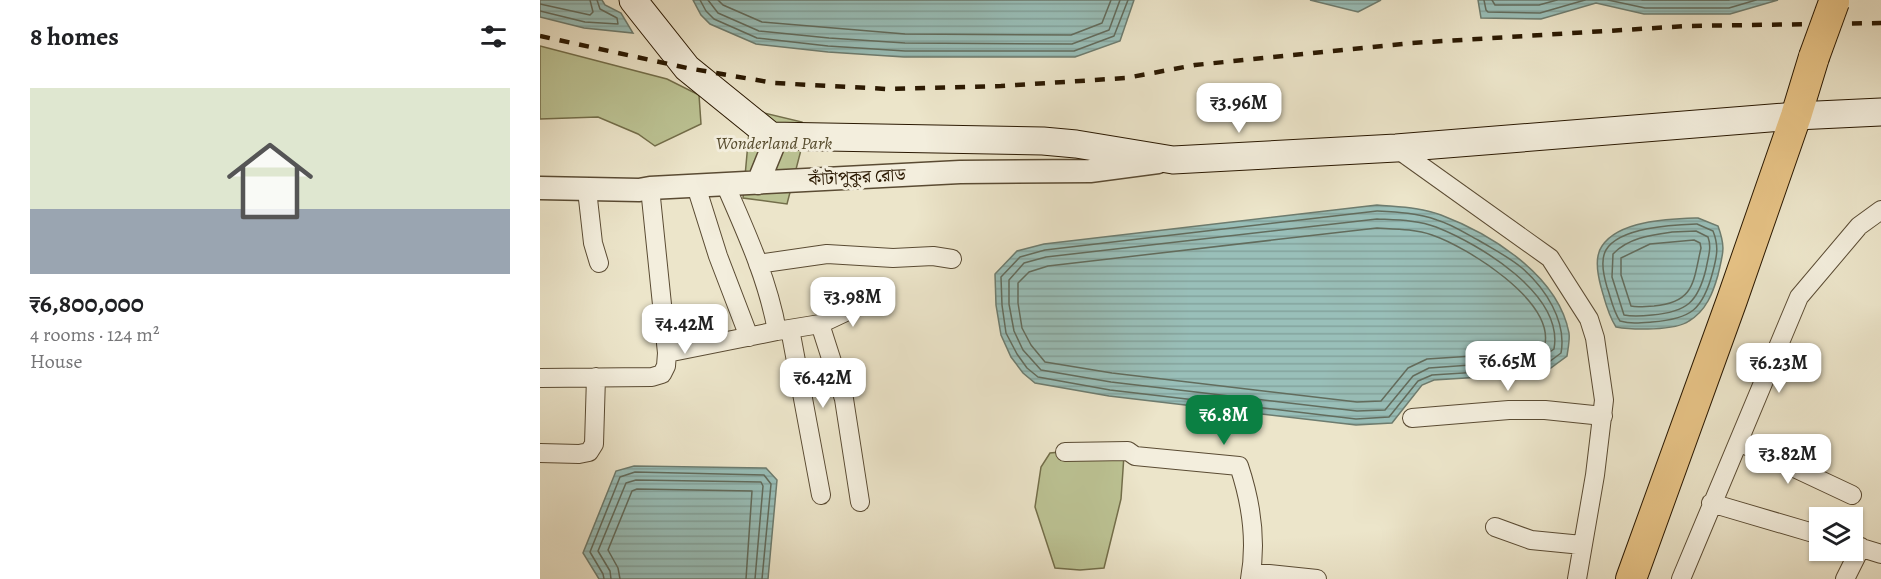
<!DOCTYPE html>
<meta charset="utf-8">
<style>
body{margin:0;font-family:Alegreya,"Noto Serif Bengali",serif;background:#f2f2f2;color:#202124;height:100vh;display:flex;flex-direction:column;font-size:22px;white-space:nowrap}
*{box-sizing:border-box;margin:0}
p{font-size:20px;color:#757577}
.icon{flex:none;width:33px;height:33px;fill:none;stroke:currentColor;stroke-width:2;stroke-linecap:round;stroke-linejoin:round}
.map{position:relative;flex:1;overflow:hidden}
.panel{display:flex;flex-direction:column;background:#fff;width:540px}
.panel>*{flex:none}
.buttons{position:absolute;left:1269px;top:507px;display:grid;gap:12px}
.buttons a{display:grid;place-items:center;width:54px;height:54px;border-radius:0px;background:#fff;box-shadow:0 2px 4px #0004;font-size:30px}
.price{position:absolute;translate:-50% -51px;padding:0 14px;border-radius:12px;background:#fff;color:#222;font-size:20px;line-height:39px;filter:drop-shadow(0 2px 3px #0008)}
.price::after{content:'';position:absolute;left:50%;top:36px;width:18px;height:14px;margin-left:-9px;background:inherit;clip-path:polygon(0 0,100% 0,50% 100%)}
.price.on{background:#0b8043;color:#fff}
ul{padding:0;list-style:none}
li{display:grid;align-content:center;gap:12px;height:318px;padding:0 30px}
li span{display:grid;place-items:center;height:186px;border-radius:0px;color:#555}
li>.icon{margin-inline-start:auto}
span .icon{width:108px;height:108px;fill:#fffc;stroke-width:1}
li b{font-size:26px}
h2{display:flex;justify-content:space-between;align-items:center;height:72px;padding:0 30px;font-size:26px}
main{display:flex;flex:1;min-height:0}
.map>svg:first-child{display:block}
</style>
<main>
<section class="panel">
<h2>8 homes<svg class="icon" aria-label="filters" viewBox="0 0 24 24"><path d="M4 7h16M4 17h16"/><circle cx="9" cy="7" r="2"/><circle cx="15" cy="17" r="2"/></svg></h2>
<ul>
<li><span style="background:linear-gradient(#dfe7d0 65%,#9aa5b1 0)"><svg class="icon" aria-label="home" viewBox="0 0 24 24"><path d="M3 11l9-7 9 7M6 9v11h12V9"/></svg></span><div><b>₹6,800,000</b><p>4 rooms · 124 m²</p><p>House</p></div></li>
</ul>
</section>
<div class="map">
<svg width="1341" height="579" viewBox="0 0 1341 579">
<defs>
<pattern id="water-rules" width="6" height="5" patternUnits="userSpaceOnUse" patternTransform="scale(1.5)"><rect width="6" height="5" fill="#99bfb9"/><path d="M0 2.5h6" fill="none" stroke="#84a39d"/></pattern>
</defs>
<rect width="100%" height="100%" fill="#ece5ca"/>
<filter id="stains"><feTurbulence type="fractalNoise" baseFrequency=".00333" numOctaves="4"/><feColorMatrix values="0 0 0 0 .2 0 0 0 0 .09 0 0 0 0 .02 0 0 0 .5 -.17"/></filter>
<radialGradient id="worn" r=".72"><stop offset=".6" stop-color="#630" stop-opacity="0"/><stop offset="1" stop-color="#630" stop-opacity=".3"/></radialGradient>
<!-- green -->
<path fill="#bcc394" stroke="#736e4a" stroke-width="1.5" d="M0 46 127 79 159 95 161 124 115 146 98 134 58 117 0 119Z
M211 110 262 122 261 150 247 204 203 198Z
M562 448 584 455 581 499 564 568 540 570 515 568 495 507 501 467 510 453Z"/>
<!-- water -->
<path fill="url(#water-rules)" stroke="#6d7c6f" stroke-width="1.5" d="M0 0H62L65 5 81 13 93 33 44 28 0 17Z
M153 0H594L580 41 535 57H364L288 52 216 44 170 24 161 15Z
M770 0H841L818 12Z
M938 0H1238L1190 14H1104L1056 3 1001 19 941 18Z
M837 205C858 207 881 207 901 215 951 234 1018 275 1029 333 1030 340 1028 348 1027 356L1004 373 894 380 882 385 852 423 816 425 569 396 495 383 483 373 471 357 461 335 456 305 455 274 477 251 504 244Z
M1158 218 1178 226C1186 248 1183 253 1178 275 1173 293 1166 311 1149 321 1135 331 1092 330 1076 327 1068 315 1065 301 1061 287 1058 276 1054 257 1062 246 1079 220 1130 219 1158 218Z
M94 466 226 468 237 480 228 579H59L43 553 76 471Z"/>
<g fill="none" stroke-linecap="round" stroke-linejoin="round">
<!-- shore -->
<path stroke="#626c5d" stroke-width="1.5" d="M160 0 166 11 174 19 217 38 288 46 365 51H534L574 36 588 0
M168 0 178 13 219 31 289 38 365 43 532 44 569 30 580 0
M178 0 183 5 222 22 365 34 531 35 562 23 571 0
M944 0 946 10 948 12 1000 13 1045 0
M952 0 955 5H999L1017 0
M1068 0 1105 8H1189L1216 0
M1102 0H1189
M0 4 50 15 53 12 50 0
M0 11 45 22 78 24 77 18 60 9 57 0
M837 211C857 212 878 213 897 220 911 224 925 233 938 240 953 249 969 257 982 268 1005 288 1027 321 1021 353L1001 368 892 375 878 381 849 417 816 419 570 390 498 377 487 368 477 354 466 333 462 305 461 277 480 257 505 250Z
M837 219C857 220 878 220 896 227 939 244 1024 294 1014 349L998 360 889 368 873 376 845 410 817 411 571 382 501 370 483 350 474 331 469 304V280L484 263 506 257Z
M1157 224 1173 231C1179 246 1177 256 1173 271 1163 310 1151 319 1112 322 1100 323 1091 324 1080 321 1073 311 1071 298 1067 287 1064 277 1060 260 1066 250 1080 227 1133 225 1157 224Z
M837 228C855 229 875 229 892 235 927 247 1013 300 1005 344L995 352 887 359 868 368 841 401 817 402 572 373 505 362 491 345 482 328 478 303V283L489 272 508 266Z
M1132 232 1156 231 1168 237C1172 248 1168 257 1166 269 1158 302 1147 312 1112 315 1103 316 1094 317 1084 315L1072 277 1073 254C1088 238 1111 235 1132 232Z
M1154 240 1160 243 1161 248C1153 282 1155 302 1114 306 1106 306 1098 308 1091 306L1081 275V258L1110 244Z
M64 579 63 574 50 552 80 477 95 472 224 475 231 484 222 579
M71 579 70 571 58 551 86 483 96 480 221 482 223 486 215 579
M80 579 78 568 68 550 92 491 97 489 212 491 206 579"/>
<defs>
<path id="minor" d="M856 148 1010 258 1049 319 1055 338 1064 400 1055 475 1037 579
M185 184C206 232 228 280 237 331L280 324 304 399 320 502
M156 186 178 256 209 337
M47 190 53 243 59 263
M218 264 287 254 353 258 393 256 412 259
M280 324 331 300
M250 329 281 495
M127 353 237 331
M0 378 112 377 122 374 126 366 127 353 110 188
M872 418 969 410H1005L1063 416
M1199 442 1312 495
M525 452 588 451 595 456 699 466C711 502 717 541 710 579
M0 453 39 454 49 452 54 444 56 377
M1171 503 1280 535
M955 527 991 540 1042 545
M1312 545 1341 554
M711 572 777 579
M1141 579 1259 297 1319 226 1341 210
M1305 579 1321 547"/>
<path id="tertiary" d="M218 183 233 146 231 136
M0 188 99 190 110 188 420 172 550 171 618 162"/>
<path id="secondary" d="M93 0 147 68 231 136 503 141 536 144 633 160 856 148 1256 116 1341 112"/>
<path id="primary" d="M1091 579 1192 300 1256 116 1274 57"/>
</defs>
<!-- minor casing -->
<use href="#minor" stroke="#5a4b33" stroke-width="20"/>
<!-- tertiary casing -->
<use href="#tertiary" stroke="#5a4b33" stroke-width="25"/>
<!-- secondary casing -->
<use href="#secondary" stroke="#2a1801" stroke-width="29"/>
<!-- primary casing -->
<use href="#primary" stroke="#2a1801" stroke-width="32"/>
<!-- minor -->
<use href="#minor" stroke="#f3eedd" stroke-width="18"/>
<!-- tertiary -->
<use href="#tertiary" stroke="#f3eedd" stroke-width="22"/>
<!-- secondary -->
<use href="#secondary" stroke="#f3eedd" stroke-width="27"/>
<!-- primary -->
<use href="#primary" stroke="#e6c285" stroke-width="30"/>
<!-- rail -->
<path stroke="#2a1801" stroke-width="4.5" stroke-dasharray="10 10" stroke-linecap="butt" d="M0 36 147 68 234 83 347 89 461 86 586 78 655 65 872 43 1147 26 1341 23"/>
<defs>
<path id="primary-bridge" d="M1274 57 1294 2"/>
</defs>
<!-- primary-bridge casing -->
<use href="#primary-bridge" stroke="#2a1801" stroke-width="32" stroke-linecap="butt"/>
<!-- primary-bridge -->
<use href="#primary-bridge" stroke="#e6c285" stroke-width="30"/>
</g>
<g text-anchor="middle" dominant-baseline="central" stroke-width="6" stroke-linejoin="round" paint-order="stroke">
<!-- park labels -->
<g font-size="18" font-style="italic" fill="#564b2d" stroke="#f3eedd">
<text x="234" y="143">Wonderland Park</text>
</g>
<!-- street labels -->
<g font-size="18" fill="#2a1801" stroke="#f3eedd">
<text transform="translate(317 177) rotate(-3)">কাঁটাপুকুর রোড</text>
</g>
</g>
<rect width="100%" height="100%" filter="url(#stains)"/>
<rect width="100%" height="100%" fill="url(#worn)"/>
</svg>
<div class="buttons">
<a><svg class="icon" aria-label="layers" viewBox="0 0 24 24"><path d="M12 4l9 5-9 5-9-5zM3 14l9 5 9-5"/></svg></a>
</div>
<b class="price" style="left:699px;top:134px">₹3.96M</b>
<b class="price" style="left:313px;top:328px">₹3.98M</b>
<b class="price" style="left:145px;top:355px">₹4.42M</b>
<b class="price" style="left:968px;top:392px">₹6.65M</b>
<b class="price" style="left:1239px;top:394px">₹6.23M</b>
<b class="price" style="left:283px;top:409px">₹6.42M</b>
<b class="price on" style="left:684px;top:446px">₹6.8M</b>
<b class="price" style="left:1248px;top:485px">₹3.82M</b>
</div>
</main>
